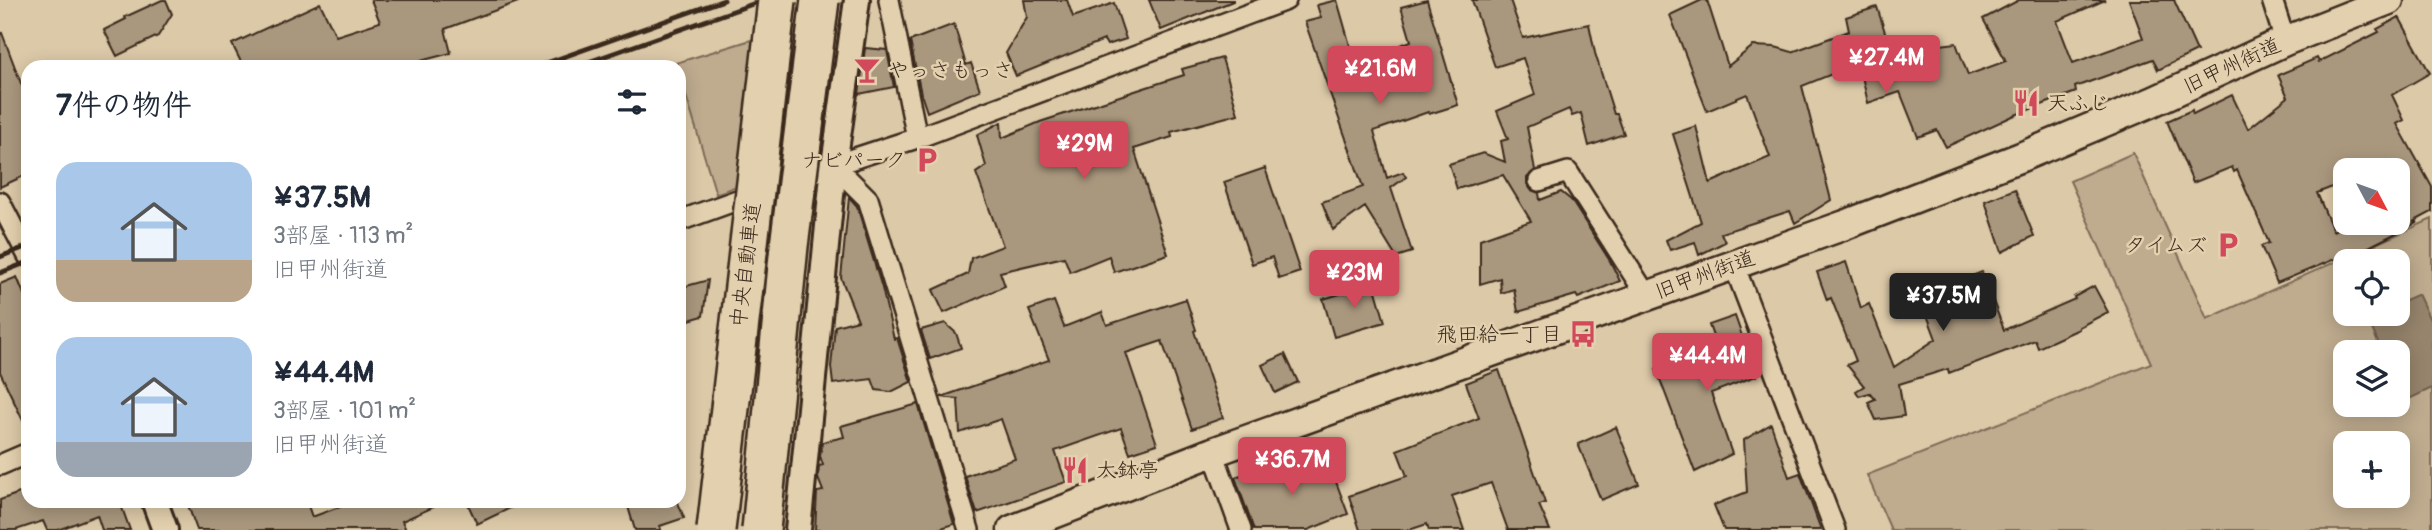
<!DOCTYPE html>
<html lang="ja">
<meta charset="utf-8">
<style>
body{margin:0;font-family:Pangolin,"Klee One",sans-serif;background:#f6f6f7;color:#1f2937;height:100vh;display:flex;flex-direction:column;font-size:26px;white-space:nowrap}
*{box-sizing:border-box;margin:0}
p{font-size:23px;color:#747a83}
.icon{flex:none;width:38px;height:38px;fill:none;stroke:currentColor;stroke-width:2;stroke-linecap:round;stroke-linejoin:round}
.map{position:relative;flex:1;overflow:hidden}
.side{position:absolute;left:21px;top:60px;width:665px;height:448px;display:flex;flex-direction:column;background:#fff;border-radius:21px;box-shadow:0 4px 18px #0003}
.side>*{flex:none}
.needle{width:46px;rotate:131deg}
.tools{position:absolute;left:2333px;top:158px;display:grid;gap:14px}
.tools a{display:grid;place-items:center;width:77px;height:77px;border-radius:14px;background:#fff;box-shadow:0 4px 18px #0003;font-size:35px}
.price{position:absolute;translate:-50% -60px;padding:0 16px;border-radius:7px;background:#d1495b;color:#fff;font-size:23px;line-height:46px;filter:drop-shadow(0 2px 4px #0008)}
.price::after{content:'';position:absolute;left:50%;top:42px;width:21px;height:16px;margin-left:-10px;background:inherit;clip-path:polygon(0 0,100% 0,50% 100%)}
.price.selected{background:#222;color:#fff}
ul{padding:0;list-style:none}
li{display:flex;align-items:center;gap:21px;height:175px;padding:0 35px}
li span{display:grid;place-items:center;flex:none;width:196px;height:140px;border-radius:21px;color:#555}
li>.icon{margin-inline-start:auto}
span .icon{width:84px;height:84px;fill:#fffc;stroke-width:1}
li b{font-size:30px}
h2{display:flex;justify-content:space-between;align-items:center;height:84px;padding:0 35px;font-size:30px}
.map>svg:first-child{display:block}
</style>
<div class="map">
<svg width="2432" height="530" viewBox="0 0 2432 530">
<rect width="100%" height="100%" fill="#dcc9a8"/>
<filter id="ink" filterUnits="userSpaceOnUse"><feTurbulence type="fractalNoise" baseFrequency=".0143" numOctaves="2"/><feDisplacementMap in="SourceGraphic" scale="14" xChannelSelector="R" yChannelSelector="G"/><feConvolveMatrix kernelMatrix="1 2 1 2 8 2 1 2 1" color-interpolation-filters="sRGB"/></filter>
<g filter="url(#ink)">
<!-- green -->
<path fill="#bfac8f" stroke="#7d6b56" stroke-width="2" fill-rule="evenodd" d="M836 14 823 152 716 194 676 63Z
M2133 153 2207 319 2432 219V530H1891L1867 475 2151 363 2070 181ZM2345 261H2398V313H2345ZM2345 352H2398V404H2345ZM2345 443H2398V495H2345Z"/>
<!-- water -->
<path fill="#96846c" stroke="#72604d" stroke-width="2" d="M2418 294 2432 324V388L2405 401 2398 385V352H2382L2367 317 2376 313H2398V303Z"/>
<!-- building -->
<path fill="#aa987e" stroke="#3b2a1e" stroke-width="2" fill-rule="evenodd" d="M162 0H166L172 14 158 36 117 56 104 30 126 19 125 17Z
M371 0H518V2L445 29 451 53 401 66H243L232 44 320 3 336 36 380 22Z
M1024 0H1067L1073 17 1114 3 1126 39 1107 45 1104 40 1016 76 1006 53 1027 17Z
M1149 0H1233V1L1161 30Z
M1337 0 1355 63 1411 41 1401 7 1427 0 1458 105 1429 114 1428 112 1374 131 1387 178 1403 172 1406 177 1391 188 1412 252 1396 257 1365 207 1333 230 1322 202 1363 187 1305 22 1321 18 1317 5Z
M1472 0H1510L1523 38 1589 24 1595 53 1614 114H1617L1624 134 1589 146 1581 113 1572 116 1569 109 1527 127 1535 170 1527 178V184L1531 190 1539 193 1540 200 1561 192 1571 200 1610 261 1620 281 1578 298 1576 295 1518 312 1514 289 1501 293 1500 278 1480 284V239L1531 221 1503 175 1457 189 1449 164 1483 153 1505 162 1501 141 1508 139 1497 111 1535 95 1523 58 1495 67Z
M1702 0H1707L1728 66 1753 46 1775 47 1792 52 1849 31 1846 17 1877 7 1891 51 1956 43 1968 75 2006 61 1983 19 2019 0H2105L2057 21 2073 63 2143 38 2129 0H2174L2197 51 2158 70 2153 59 2075 87 2076 92 2015 115 1946 147 1937 130 1918 137 1900 92 1868 103 1859 63 1802 86 1831 200 1795 223 1790 211 1721 233 1725 242 1699 255 1695 242 1670 250 1666 240 1701 222 1673 134 1696 126 1710 183 1770 157 1747 94 1707 111 1670 15Z
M2399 17 2430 73 2392 95 2404 120 2397 124 2432 187V212L2413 222H2418L2355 254 2354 251 2277 283 2261 246 2269 243 2237 170 2234 172 2232 167 2193 183 2167 121 2192 110 2193 114 2232 95 2248 129 2288 97 2278 75 2317 58 2319 62 2379 32 2377 29ZM2345 170H2398V222H2351L2333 231 2317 193 2345 182Z
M954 24 966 65 971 63 980 90 927 112 921 94 910 41Z
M2 33 28 102V174L0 187V34Z
M865 48 887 50 894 87 859 94Z
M1222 58 1238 114 1171 132 1172 137 1134 149 1168 254 1114 272 1109 256 1070 272 1064 257 1000 272 1005 286 944 313 933 290 968 274 971 258 1003 246 976 173 986 166 977 135 1001 122 1002 138 1040 122 1184 75 1182 69Z
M1265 168 1300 272 1279 279 1272 257 1252 264 1224 182Z
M2015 189 2034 236 2002 252 1985 201Z
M849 197 857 206 882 288 894 339 897 338 911 382 891 392 876 390 872 379 833 384 831 367 835 326 858 320 841 278Z
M1846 262 1861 308 1869 304 1894 367 1936 339 1920 296 1982 272 2004 330 2075 299 2074 297 2094 286 2108 312 2079 327V329L2038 348 2035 340 1949 373 1948 369 1899 384 1904 416 1876 420 1868 402 1875 399 1870 393 1859 396 1856 391 1864 386 1847 365 1856 361 1831 298 1827 300 1817 272Z
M17 277 28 304V431L0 372V284Z
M708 280 703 316 679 323V288Z
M1374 284 1385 322 1334 337 1323 299Z
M1186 299 1196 330 1194 331 1223 418 1192 429 1162 341 1126 353 1157 444 1130 453 1121 428 1055 451 1066 482 977 513 965 476 1015 459 1001 419 960 433 958 399 941 397 1049 360 1029 310 1054 301 1064 327 1102 312 1107 325Z
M1735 316 1756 376 1711 393 1732 454 1695 472 1656 369 1719 354 1709 325Z
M945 323 956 333 961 348 930 359 921 330Z
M1285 354 1298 382 1275 393 1262 365Z
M1499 370 1545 503 1539 505 1550 530H1508L1491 483 1452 496 1464 530H1429L1427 524 1409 530H1360L1349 496 1407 476 1397 450 1479 418 1466 383Z
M918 404 954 524 935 530H815L817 492 823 491 818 478 819 466 823 465 820 456 822 442 844 437 841 426Z
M1771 424 1789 477 1800 473 1821 530H1724L1714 505 1747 492 1744 440Z
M1616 427 1639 484 1601 500 1578 444Z
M1326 455 1348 514 1308 530H1254L1235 477 1278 463 1282 473Z
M28 490V500H130L121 505 130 530H102L97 515 58 530H47L43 521 16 530H0V500Z
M186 500H306L312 517 358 500H449L402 521 406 530H197Z
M466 500H527L477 524Z
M626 500H677L684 518 660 526 661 530H635Z"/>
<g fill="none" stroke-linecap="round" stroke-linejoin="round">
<defs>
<path id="minor" d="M889 0 917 138
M2272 0 2285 41
M834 165 868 199 969 530
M1539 181 1568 172 1647 296
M0 202 28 256
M679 221 834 165 917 138 1286 0
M1734 265 1835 530
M1213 452 1241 530
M0 465 28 453"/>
<path id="tertiary" d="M154 500 165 530
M798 530 834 165 857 0"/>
<path id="secondary" d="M1012 530 1213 452 1845 225 2021 157 2152 102 2285 41 2389 0"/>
</defs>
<!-- minor casing -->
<use href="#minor" stroke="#3b2a1e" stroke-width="24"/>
<!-- tertiary casing -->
<use href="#tertiary" stroke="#3b2a1e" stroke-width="30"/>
<!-- secondary casing -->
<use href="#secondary" stroke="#3b2a1e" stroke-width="33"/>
<!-- minor -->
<use href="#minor" stroke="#e3d0ae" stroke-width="19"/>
<!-- tertiary -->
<use href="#tertiary" stroke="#e3d0ae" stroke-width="24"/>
<!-- secondary -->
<use href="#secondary" stroke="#e3d0ae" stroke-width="28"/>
<!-- rail -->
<path stroke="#3b2a1e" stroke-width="5" d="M538 66 724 0
M577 66 764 0
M0 257 28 246
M0 273 28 262"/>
<defs>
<path id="motorway-bridge" d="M716 530 777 0
M761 530 789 246 820 0"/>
</defs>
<!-- motorway-bridge casing -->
<use href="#motorway-bridge" stroke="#3b2a1e" stroke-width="42" stroke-linecap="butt"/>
<!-- motorway-bridge -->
<use href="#motorway-bridge" stroke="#e3d0ae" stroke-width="37"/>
</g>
</g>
<!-- icons -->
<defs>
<symbol id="bar-bare" viewBox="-9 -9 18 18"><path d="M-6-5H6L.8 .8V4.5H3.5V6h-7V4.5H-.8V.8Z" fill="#d1495b" stroke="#e3d0ae" stroke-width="2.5" paint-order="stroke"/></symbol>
<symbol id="restaurant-bare" viewBox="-9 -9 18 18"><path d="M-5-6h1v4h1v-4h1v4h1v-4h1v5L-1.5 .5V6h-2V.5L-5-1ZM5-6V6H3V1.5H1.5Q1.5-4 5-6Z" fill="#d1495b" stroke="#e3d0ae" stroke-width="2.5" paint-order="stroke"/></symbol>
<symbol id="parking-bare" viewBox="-9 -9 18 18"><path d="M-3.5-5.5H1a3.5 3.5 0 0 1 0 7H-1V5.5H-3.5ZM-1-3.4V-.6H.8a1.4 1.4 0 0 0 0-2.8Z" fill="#d1495b" stroke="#e3d0ae" stroke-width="2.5" paint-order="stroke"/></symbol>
<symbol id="bus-bare" viewBox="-9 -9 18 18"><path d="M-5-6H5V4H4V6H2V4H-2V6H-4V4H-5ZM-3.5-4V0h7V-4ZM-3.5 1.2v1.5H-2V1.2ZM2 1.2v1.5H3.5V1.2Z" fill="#d1495b" stroke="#e3d0ae" stroke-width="2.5" paint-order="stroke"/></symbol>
</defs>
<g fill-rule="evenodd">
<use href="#bar-bare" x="848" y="51" width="38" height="38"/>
<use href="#restaurant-bare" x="2007" y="84" width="38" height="38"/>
<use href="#parking-bare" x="908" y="141" width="38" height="38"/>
<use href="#parking-bare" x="2209" y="226" width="38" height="38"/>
<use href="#bus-bare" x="1564" y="315" width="38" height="38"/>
<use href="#restaurant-bare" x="1056" y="451" width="38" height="38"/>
</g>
<g text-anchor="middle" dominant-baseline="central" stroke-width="5" stroke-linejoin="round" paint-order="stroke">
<!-- street labels -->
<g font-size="21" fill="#3b2a1e" stroke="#e3d0ae">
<text transform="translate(2232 66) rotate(-25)">旧甲州街道</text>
<text transform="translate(746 265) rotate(-83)">中央自動車道</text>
<text transform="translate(1705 275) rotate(-20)">旧甲州街道</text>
</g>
<!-- poi labels -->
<g font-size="21" fill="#3b2a1e" stroke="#e3d0ae" text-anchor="start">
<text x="888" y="70">やっさもっさ</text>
<text x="2047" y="103">天ふじ</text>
<text x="906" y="160" text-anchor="end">ナビパーク</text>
<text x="2207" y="245" text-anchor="end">タイムズ</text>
<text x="1562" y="334" text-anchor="end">飛田給一丁目</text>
<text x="1096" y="470">大鉢亭</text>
</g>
</g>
</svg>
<div class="tools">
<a><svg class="needle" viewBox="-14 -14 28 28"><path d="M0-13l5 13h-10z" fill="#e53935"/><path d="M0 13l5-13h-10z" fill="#747a83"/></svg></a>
<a><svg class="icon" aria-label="locate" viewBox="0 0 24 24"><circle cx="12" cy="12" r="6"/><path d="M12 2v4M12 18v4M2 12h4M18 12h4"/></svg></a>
<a><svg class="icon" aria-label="layers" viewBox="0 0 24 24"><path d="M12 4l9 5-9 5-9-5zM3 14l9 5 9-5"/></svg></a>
<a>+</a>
</div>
<b class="price" style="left:1886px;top:95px">¥27.4M</b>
<b class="price" style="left:1380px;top:106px">¥21.6M</b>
<b class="price" style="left:1084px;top:181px">¥29M</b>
<b class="price" style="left:1354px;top:310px">¥23M</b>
<b class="price selected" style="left:1943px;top:333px">¥37.5M</b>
<b class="price" style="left:1707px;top:393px">¥44.4M</b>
<b class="price" style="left:1292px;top:497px">¥36.7M</b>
<section class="side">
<h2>7件の物件<svg class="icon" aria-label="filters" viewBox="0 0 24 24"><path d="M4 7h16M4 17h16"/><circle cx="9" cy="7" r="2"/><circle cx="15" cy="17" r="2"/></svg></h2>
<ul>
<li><span style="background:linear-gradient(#a9c7e8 70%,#b9a48a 0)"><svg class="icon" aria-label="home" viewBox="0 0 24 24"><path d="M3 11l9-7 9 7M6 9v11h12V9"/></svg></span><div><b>¥37.5M</b><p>3部屋 · 113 m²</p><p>旧甲州街道</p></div></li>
<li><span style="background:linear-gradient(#a9c7e8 75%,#9aa5b1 0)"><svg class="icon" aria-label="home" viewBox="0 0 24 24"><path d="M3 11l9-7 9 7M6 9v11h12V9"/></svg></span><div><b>¥44.4M</b><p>3部屋 · 101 m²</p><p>旧甲州街道</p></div></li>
</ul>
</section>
</div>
